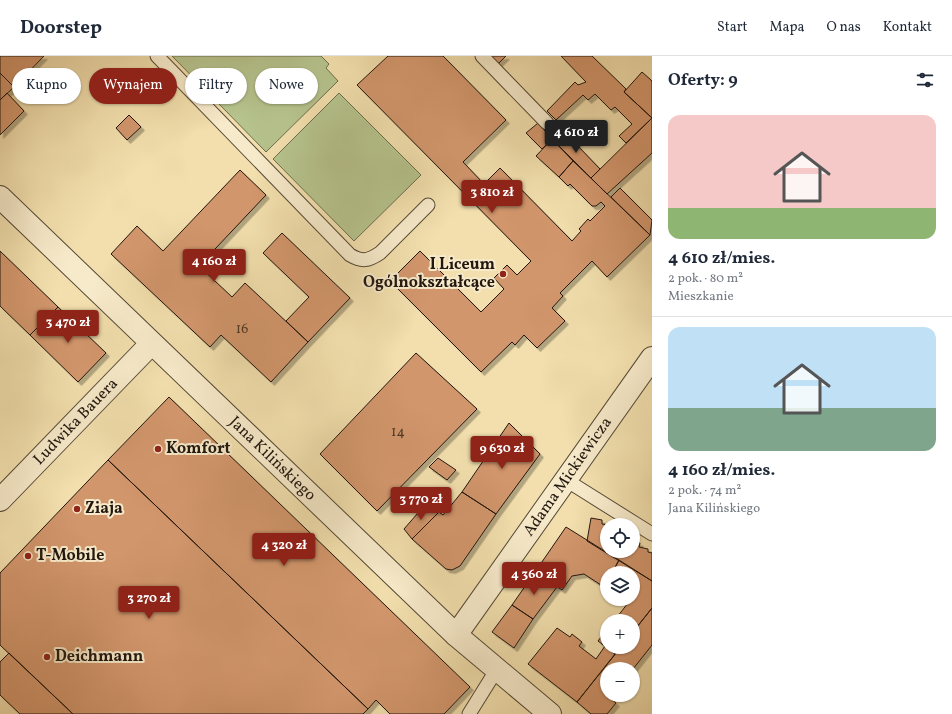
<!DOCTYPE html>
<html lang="pl">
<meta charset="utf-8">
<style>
body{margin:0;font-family:Vollkorn,serif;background:#f2f2f3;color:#1f2937;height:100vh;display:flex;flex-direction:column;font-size:15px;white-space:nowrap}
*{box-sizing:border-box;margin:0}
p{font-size:13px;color:#747a83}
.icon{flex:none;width:22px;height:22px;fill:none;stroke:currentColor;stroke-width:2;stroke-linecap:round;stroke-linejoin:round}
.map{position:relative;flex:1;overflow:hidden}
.sheet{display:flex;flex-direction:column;background:#fff;width:300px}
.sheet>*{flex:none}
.hud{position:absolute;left:12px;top:12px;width:380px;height:36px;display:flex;gap:8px}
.buttons{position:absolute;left:600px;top:462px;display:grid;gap:8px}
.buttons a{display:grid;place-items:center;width:40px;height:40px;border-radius:50%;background:#fff;box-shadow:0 1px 3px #0004;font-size:20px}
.price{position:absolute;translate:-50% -34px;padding:0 9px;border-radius:4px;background:#8f2418;color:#fff;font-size:13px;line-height:26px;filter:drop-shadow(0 1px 2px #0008)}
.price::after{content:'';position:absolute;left:50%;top:24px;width:12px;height:9px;margin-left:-6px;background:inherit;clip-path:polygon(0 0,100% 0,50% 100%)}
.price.current{background:#222;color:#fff}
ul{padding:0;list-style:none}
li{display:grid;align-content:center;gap:8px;height:212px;padding:0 16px}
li+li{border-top:1px solid #e0e1e3}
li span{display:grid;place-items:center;height:124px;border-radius:12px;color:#555}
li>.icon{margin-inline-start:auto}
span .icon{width:72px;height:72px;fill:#fffc;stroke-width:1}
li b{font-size:17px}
h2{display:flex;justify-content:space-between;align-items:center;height:48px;padding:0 16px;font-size:17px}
.tag{padding:0 14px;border-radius:18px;background:#fff;box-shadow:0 1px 3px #0004;font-size:14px;line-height:36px}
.tag.current{background:#8f2418;color:#fff}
header{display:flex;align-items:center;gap:24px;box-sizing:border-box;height:56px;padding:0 20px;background:#fff;border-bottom:1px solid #e0e1e3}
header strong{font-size:19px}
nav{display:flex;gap:22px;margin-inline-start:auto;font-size:14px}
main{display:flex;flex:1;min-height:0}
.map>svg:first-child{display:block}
</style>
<header>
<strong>Doorstep</strong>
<nav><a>Start</a><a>Mapa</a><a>O nas</a><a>Kontakt</a></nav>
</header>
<main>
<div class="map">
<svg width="652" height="658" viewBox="0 0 652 658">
<defs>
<filter id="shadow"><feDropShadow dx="3.5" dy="3.5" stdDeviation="0" flood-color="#0004"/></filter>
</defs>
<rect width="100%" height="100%" fill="#f2dfad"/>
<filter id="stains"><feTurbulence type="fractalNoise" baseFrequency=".005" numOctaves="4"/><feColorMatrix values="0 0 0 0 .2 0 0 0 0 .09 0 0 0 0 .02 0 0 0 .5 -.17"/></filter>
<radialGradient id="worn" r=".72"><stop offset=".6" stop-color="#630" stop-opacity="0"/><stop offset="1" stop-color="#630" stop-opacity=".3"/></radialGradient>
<!-- green -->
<path fill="#b6c38d" stroke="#6c6d4e" d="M172 0H321L329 8 326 12 338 25 266 96Z
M339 37 421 119 354 185 273 103Z"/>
<!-- building -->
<path fill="#d2966c" stroke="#21170f" filter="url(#shadow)" d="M0 0H44L14 31 0 17Z
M388 0H443L506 64 463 106 484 128 500 112 572 185 581 175 579 173 588 163 590 165 605 150 601 146 596 150H592L570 128 568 130 559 121 573 105 650 179 607 221 592 205 560 237 563 240 552 252 565 265 537 292 524 279 515 289 512 286 481 316 390 225 420 195 481 256 504 233 494 222 507 209 517 219 531 205 357 29Z
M489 0H506L498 8Z
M561 0H592L626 33 624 36 652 62 626 87 619 80 632 68 615 51 611 54 595 38 588 44 583 39 556 64 547 55 575 26 578 29 586 26Z
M642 16 652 25V62L624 36Z
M0 17 14 31 0 44Z
M7 37 24 55 0 79V44Z
M129 59 141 71 127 84 116 72Z
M652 62V97L607 138 591 122Z
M538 67 552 83 542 93 526 77Z
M558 74 576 88 600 113 591 122 550 81Z
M552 83 573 105 559 121 536 100Z
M240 114 266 139 199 210 232 241 245 227 308 286 271 326 221 279 210 291 111 198 137 170 163 195Z
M620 132 652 164 650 179 611 141Z
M282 177 350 242 308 286 286 265 309 241 263 197Z
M0 195 58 251 30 279 0 250Z
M58 251 106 297 78 326 30 279Z
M416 297 477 353 377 455 320 398Z
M169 341 470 631 444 658H390L376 644 368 653 108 404Z
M509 367 540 398 496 458 462 436Z
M438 402 456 414 447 424 429 411Z
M108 404 368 653 363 658H73L0 589V517Z
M462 436 496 458 460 510 452 514 446 513 412 483 439 456 443 459Z
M432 449 439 456 412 483 404 473 424 450 428 454Z
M591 462 602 464V468L609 469H607V495H633V485L640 487 639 491 648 493V496L652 497V525L587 485Z
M566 471 619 504 612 517H607V525L604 531 584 518 572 520 562 534 535 516Z
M619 504 652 525V552L633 576V565H614L635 538 633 535V517H612Z
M535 516 557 531 533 563 512 549Z
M512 549 533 563 514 592 492 576Z
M652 552V589L633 613H607V639H612L610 642 616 647 607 658H591L577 646 621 591H633V576Z
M557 572 570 581 572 578 582 586 579 590 596 603 605 590 615 598 577 646 528 608Z
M607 573V591H621L615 598 598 585Z
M9 597 73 658H20L0 639V606Z"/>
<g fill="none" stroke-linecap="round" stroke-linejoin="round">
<defs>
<path id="service" d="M157 0 350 199C362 206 368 205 380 197L428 149
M482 0 547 67
M566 424 652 478
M469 658 497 613"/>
<path id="minor" d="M0 444 151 288
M456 579 652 302"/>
<path id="tertiary" d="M0 141 456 579 550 658"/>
</defs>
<!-- service casing -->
<use href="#service" stroke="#554936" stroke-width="15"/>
<!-- minor casing -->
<use href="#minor" stroke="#554936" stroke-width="24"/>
<!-- tertiary casing -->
<use href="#tertiary" stroke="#554936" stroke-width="24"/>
<!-- service -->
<use href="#service" stroke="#f7eaca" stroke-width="13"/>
<!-- minor -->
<use href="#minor" stroke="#f7eaca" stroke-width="22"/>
<!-- tertiary -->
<use href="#tertiary" stroke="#f7eaca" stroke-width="22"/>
</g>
<!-- markers -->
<g fill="#8f2418" stroke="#f7eaca" stroke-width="1.5">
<circle cx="503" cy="218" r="4"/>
<circle cx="158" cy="393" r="4"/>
<circle cx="77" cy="453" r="4"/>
<circle cx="28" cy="500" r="4"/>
<circle cx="47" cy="601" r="4"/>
</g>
<g text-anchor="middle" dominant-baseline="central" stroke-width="4" stroke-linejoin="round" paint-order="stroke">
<!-- number labels -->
<g font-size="14" fill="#4d3726">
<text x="242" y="273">16</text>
<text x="398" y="376">14</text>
</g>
<!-- poi labels -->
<g font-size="16" font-weight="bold" fill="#21170f" stroke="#f7eaca" text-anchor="start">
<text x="495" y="209" text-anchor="end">I Liceum<tspan x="495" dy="18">Ogólnokształcące</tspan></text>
<text x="166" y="393">Komfort</text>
<text x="85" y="453">Ziaja</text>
<text x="36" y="500">T-Mobile</text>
<text x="55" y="601">Deichmann</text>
</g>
<!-- street labels -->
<g font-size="16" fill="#21170f" stroke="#f7eaca">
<text transform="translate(76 366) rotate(-46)">Ludwika Bauera</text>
<text transform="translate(272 403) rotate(44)">Jana Kilińskiego</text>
<text transform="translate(568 421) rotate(-55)">Adama Mickiewicza</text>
</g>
</g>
<rect width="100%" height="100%" filter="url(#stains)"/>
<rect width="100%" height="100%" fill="url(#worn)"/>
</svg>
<div class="buttons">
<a><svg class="icon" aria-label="locate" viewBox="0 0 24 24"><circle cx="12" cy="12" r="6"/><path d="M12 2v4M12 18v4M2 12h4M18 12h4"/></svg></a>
<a><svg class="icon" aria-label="layers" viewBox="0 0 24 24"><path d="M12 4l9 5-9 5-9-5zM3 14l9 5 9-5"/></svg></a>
<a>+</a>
<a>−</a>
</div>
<b class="price current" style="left:576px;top:98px">4 610 zł</b>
<b class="price" style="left:492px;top:158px">3 810 zł</b>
<b class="price" style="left:214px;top:227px">4 160 zł</b>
<b class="price" style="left:68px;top:288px">3 470 zł</b>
<b class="price" style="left:502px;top:414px">9 630 zł</b>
<b class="price" style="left:421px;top:465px">3 770 zł</b>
<b class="price" style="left:284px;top:511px">4 320 zł</b>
<b class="price" style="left:534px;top:540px">4 360 zł</b>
<b class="price" style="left:149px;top:564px">3 270 zł</b>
<div class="hud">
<a class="tag">Kupno</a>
<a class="tag current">Wynajem</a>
<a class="tag">Filtry</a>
<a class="tag">Nowe</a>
</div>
</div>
<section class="sheet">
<h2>Oferty: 9<svg class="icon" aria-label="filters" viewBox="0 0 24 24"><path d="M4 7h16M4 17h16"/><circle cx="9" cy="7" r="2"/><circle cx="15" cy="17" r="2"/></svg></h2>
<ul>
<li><span style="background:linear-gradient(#f6c9c9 75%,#8fb573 0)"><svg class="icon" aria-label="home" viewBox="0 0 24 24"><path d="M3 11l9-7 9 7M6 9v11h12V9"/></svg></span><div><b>4 610 zł/mies.</b><p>2 pok. · 80 m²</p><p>Mieszkanie</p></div></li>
<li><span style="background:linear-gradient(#bfe0f5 65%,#7fa58c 0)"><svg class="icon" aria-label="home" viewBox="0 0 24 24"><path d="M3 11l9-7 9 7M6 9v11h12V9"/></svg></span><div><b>4 160 zł/mies.</b><p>2 pok. · 74 m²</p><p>Jana Kilińskiego</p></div></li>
</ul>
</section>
</main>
